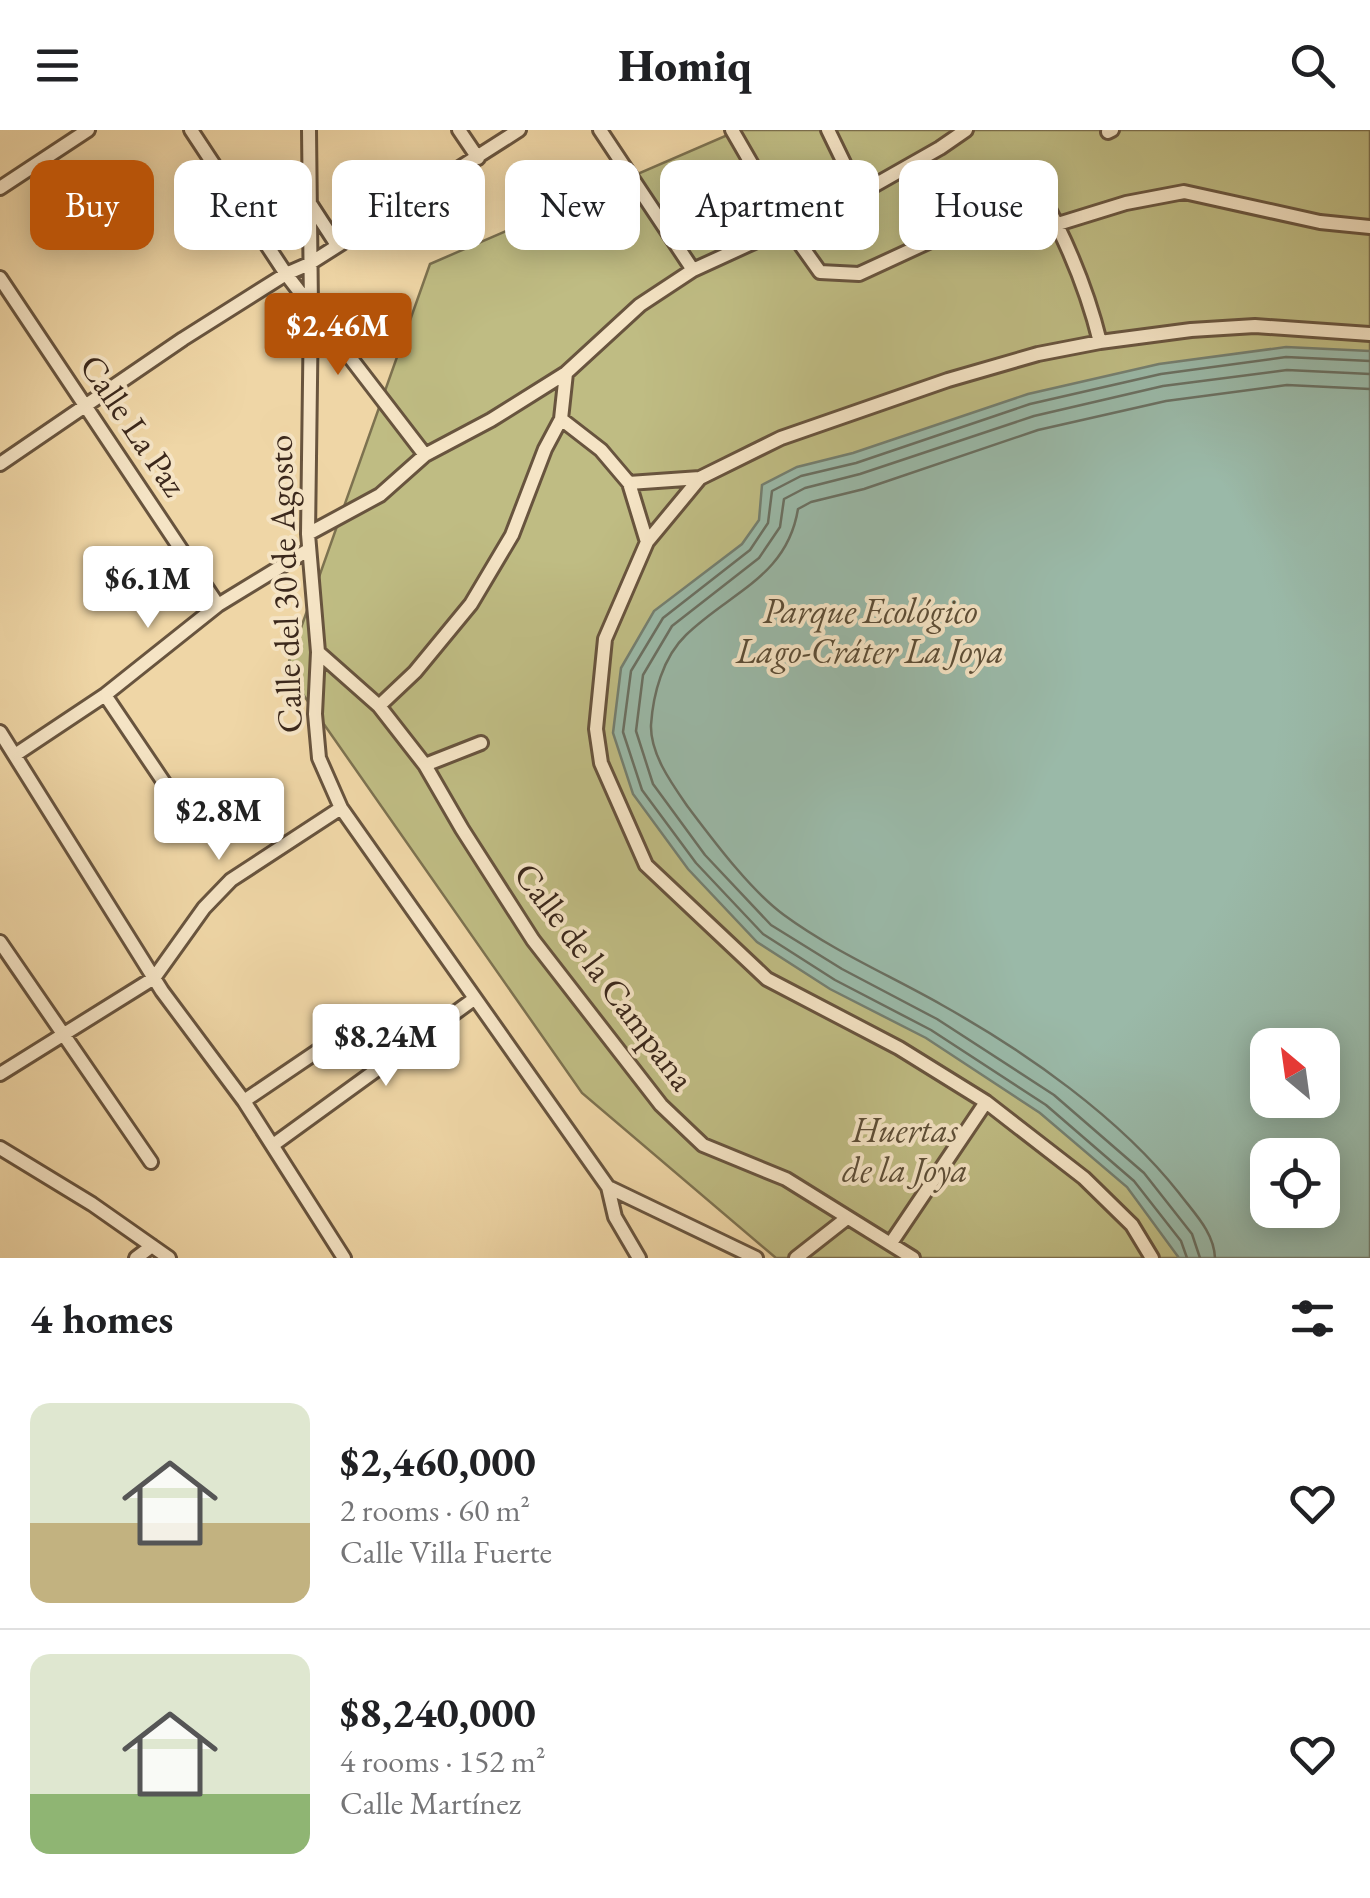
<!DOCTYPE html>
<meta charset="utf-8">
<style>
body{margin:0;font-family:"EB Garamond",serif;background:#f2f2f2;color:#202124;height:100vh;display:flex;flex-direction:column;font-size:38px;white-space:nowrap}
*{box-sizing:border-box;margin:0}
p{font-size:32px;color:#757577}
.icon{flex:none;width:55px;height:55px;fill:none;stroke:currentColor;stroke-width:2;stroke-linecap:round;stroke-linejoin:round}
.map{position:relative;height:1128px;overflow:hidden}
.side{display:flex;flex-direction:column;background:#fff;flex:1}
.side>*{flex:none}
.hud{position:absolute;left:30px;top:30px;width:1310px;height:90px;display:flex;gap:20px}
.needle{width:65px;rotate:331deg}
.controls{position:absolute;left:1250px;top:898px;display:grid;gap:20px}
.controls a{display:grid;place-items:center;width:90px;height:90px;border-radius:20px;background:#fff;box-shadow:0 5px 25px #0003;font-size:50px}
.price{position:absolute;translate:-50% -85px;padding:0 22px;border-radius:10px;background:#fff;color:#222;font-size:32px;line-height:65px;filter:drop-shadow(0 2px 5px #0008)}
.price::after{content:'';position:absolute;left:50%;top:60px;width:30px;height:22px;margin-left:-15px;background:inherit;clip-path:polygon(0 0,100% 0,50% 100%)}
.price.current{background:#b45309;color:#fff}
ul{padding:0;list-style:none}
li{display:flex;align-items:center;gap:30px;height:250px;padding:0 30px}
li+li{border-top:2px solid #e0e0e0}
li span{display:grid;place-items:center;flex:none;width:280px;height:200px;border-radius:20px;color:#555}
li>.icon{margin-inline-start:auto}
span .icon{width:120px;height:120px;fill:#fffc;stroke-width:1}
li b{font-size:42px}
h2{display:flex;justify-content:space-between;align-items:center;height:120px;padding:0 30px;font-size:42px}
.chip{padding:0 35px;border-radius:20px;background:#fff;box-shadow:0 5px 25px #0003;font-size:35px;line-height:90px}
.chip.current{background:#b45309;color:#fff}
header{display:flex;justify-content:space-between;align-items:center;height:130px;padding:0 30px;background:#fff;font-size:45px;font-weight:800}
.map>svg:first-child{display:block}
</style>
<header><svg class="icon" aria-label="menu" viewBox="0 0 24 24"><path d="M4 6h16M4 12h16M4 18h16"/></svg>Homiq<svg class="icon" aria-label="search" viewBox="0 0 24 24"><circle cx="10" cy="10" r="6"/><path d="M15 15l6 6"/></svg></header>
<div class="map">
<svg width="1370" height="1128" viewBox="0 0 1370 1128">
<rect width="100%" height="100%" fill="#efd6a6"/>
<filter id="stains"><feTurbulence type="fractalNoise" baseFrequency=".002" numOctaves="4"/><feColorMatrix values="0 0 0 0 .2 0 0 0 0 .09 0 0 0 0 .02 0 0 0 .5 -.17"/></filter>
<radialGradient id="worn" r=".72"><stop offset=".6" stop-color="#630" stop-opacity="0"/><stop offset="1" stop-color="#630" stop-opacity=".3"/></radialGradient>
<!-- green -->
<path fill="#bfbc83" stroke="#7d7250" stroke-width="2.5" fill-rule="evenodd" d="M739 0H1370V1128H776L582 963 286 540 430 134ZM1268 915H1322V970H1268ZM1268 1025H1322V1080H1268Z"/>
<!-- water -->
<path fill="#9ab9a8" stroke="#747f70" stroke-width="2.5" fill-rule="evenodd" d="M1286 217 1370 221V1128H1179L1127 1057 1040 983 926 908 830 859 757 812 688 739 633 664 613 603 621 538 654 481 742 414 759 390 762 355 797 337 853 323 1028 264 1159 234ZM1268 915H1322V970H1268ZM1268 1025H1322V1080H1268Z"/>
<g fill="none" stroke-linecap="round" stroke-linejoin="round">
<!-- shore -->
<path stroke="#6a7062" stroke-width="2.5" d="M1187 1128 1181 1111 1134 1051 1046 975 931 900 835 850 763 804 696 733 642 660 623 602 631 541 663 488 750 420 768 393 772 361 801 346 856 333 1030 274 1161 244 1286 227 1370 231
M1200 1128 1192 1104 1144 1043 1054 965 937 889 842 839 771 795 705 725 653 654 636 601 643 545 672 496 759 428 780 397 784 369 805 358 860 344 1034 286 1163 256 1287 240 1370 244
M1215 1128C1214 1102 1194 1083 1179 1063 1119 987 1026 922 942 875 889 845 833 821 784 785 750 760 713 710 688 677 672 654 650 624 651 595 653 564 663 527 686 505 730 462 787 447 798 379L811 372 864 359 1038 300 1166 271 1287 255 1370 259"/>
<defs>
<path id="minor" d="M191 0 286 144 425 325
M309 0 311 177 308 404 318 522 315 584 319 628 341 678 608 1057 615 1087 639 1128
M459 0 478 28
M600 0 693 140
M732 0 788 97 820 142 859 144 1039 61C1066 109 1087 159 1100 212
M828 0 859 64
M1108 2 1112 0
M0 58 88 0
M311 75 337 115
M1058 94 1126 73 1184 62 1320 92 1370 97
M0 148 218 475
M561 289 601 320 629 353 647 412
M0 334 183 209 286 144 309 134 519 0
M629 353 700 348
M308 404 380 365 425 325 491 290 566 243 640 175 693 140 859 64 940 18 966 0
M318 522 379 576 425 635 462 699 533 810 661 975 703 1015 786 1049 913 1128
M105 565 165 654
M379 576 415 542 471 474 512 405 545 319 561 289 566 243
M0 602 162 861 244 971 344 1128
M15 625 105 565 218 475 308 420
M425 635 481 613
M0 812 151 1032
M0 944 154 848 204 778 231 750 341 678
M244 971 334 910
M273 1015 474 869
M0 1018 92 1074 169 1128
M608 1057 756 1128
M891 1113 986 972
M136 1128 152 1116
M796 1128 847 1088
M1152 1128 1132 1095 1084 1048 986 972 899 918 767 849 646 735 601 633 596 599 605 509 647 412 700 348 781 308 948 250 1038 224 1100 212 1191 200 1255 196 1370 204"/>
</defs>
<!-- minor casing -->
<use href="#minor" stroke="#68543e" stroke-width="18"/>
<!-- minor -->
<use href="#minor" stroke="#f5e4c5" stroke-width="12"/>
</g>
<g text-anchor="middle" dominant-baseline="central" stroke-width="8" stroke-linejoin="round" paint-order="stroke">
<!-- street labels -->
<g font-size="35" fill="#3b281c" stroke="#f5e4c5">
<text transform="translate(134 295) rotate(56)">Calle La Paz</text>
<text transform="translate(284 454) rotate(-92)">Calle del 30 de Agosto</text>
<text transform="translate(605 846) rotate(53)">Calle de la Campana</text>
</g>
<!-- park labels -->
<g font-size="35" font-style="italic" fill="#5c4d36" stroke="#f5e4c5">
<text x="870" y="480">Parque Ecológico<tspan x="870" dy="40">Lago-Cráter La Joya</tspan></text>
<text x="905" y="999">Huertas<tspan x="905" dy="40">de la Joya</tspan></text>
</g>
</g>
<rect width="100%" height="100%" filter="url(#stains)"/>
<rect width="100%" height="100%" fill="url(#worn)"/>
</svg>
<div class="controls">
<a><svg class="needle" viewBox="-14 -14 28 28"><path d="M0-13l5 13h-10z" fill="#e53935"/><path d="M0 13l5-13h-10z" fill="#757577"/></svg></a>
<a><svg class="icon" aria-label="locate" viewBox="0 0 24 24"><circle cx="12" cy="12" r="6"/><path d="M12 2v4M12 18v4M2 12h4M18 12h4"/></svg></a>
</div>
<b class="price current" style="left:338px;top:248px">$2.46M</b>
<b class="price" style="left:148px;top:501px">$6.1M</b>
<b class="price" style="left:219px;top:733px">$2.8M</b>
<b class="price" style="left:386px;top:959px">$8.24M</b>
<div class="hud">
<a class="chip current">Buy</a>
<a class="chip">Rent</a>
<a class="chip">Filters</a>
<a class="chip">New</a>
<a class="chip">Apartment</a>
<a class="chip">House</a>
</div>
</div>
<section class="side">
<h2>4 homes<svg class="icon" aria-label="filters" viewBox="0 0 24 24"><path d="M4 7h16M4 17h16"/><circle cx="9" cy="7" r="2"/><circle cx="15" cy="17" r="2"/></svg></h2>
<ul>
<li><span style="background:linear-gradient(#dfe7d0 60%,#c2b280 0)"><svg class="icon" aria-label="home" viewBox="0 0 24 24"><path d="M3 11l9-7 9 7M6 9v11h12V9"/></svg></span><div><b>$2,460,000</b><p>2 rooms · 60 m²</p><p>Calle Villa Fuerte</p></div><svg class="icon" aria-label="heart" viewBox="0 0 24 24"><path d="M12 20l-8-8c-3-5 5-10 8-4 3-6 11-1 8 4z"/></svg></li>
<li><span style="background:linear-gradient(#dfe7d0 70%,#8fb573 0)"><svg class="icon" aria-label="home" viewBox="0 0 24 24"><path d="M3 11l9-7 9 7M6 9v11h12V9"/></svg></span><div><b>$8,240,000</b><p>4 rooms · 152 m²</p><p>Calle Martínez</p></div><svg class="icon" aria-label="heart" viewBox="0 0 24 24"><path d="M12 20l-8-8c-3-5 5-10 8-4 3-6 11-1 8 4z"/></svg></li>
</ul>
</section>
